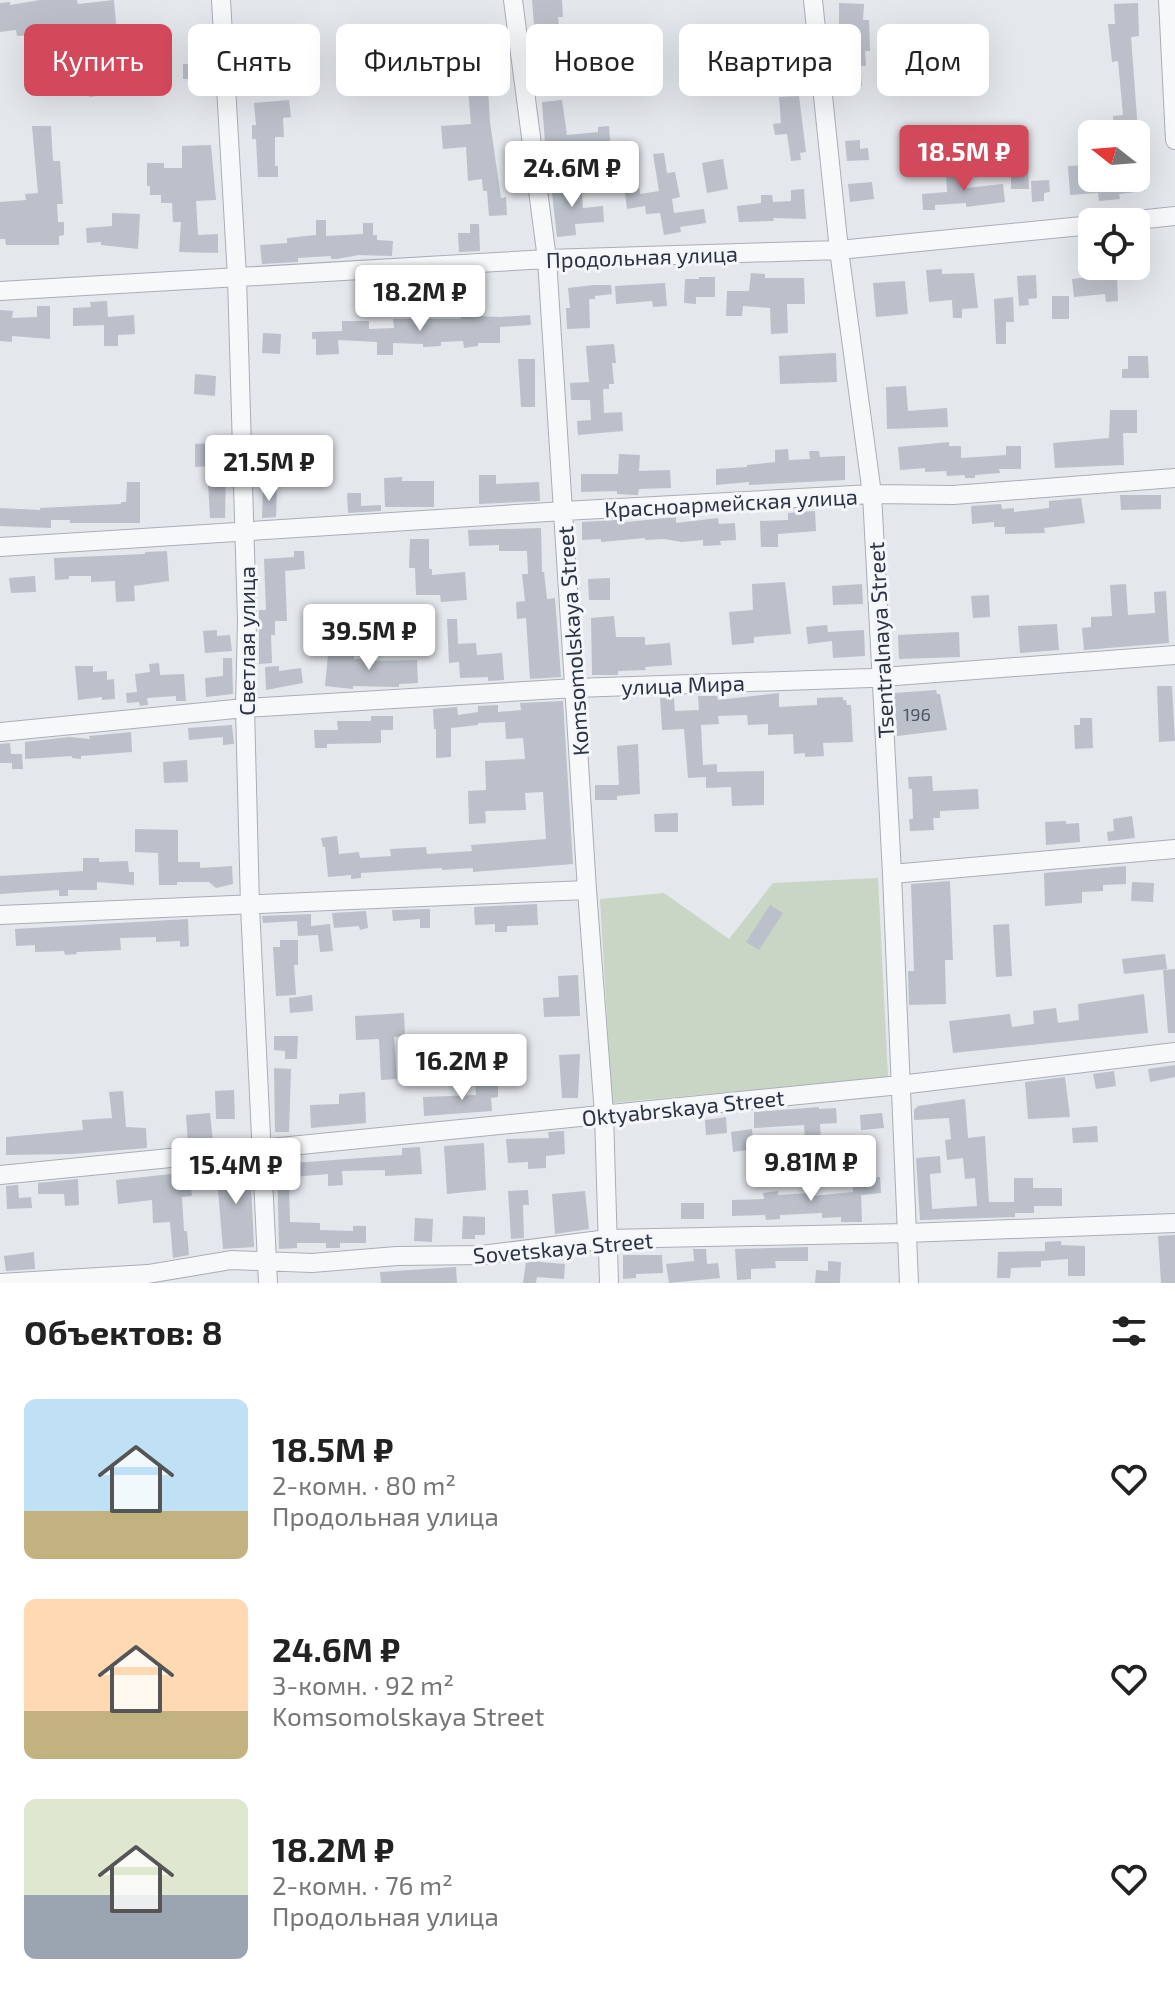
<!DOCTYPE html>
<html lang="ru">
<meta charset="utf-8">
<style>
body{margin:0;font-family:"Exo 2",sans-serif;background:#f6f6f6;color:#222;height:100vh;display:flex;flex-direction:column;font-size:30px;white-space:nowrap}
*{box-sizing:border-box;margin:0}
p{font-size:26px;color:#767676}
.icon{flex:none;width:44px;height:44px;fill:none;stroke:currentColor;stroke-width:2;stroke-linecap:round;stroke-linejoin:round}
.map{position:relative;height:1283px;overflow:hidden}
.sheet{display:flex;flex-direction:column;background:#fff;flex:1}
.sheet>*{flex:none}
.banner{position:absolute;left:24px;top:24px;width:1128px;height:72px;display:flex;gap:16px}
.needle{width:52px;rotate:287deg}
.tools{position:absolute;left:1078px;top:120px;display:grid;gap:16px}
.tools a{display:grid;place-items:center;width:72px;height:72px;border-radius:12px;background:#fff;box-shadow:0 8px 32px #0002;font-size:40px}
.price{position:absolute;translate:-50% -68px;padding:0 18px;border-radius:8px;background:#fff;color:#222;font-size:26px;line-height:52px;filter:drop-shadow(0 2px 4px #0008)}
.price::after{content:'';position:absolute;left:50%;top:48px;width:24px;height:18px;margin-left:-12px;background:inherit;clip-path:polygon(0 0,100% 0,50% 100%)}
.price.active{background:#d1495b;color:#fff}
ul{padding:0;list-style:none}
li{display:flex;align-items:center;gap:24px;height:200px;padding:0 24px}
li span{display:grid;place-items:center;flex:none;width:224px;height:160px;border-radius:12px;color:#555}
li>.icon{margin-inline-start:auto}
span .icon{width:96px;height:96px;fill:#fffc;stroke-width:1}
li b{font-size:34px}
h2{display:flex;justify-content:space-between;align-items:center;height:96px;padding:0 24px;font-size:34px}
.chip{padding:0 28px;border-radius:12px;background:#fff;box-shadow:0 8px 32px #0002;font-size:28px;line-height:72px}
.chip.active{background:#d1495b;color:#fff}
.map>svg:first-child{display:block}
</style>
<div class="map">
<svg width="1175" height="1283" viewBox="0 0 1175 1283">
<rect width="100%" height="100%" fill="#e4e7ec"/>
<!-- green -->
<path fill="#c9d6c5" d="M878 878 888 1077 612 1103 600 899 664 893 729 939 773 883Z"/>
<!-- building -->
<path fill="#bbc0ca" d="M40 0H77L78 4 114 0 119 59 104 61 103 54 37 62 34 35 17 36 16 30 0 32V3L10 2V5Z
M532 0H562L563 17H558L563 62 537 63Z
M839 3 864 4 863 20H869L870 51H865L866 66H860L862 86 843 88 842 76 844 75 842 42H839Z
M1138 3 1139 36 1131 37 1138 131 1114 134 1113 116 1123 115 1118 61 1112 62 1108 24H1115L1114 4Z
M485 30 487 51 461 53 460 32Z
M271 40 275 82 257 85 249 43Z
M729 61H748L747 79 728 78Z
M183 64H204L205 79H183Z
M489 73 491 88H488L490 122 501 198 506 197 507 215 489 216 487 191H483L482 179 468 181 466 147 443 149 441 126 471 124 468 90 461 91 460 76Z
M754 75 781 76V92L754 91Z
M119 78 121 93 89 97 87 82Z
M799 96 806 152 800 153 801 160 791 161 787 134 775 135 773 124 781 123 779 97Z
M289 100 291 117 283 118 284 137H275V166H278V177H258L256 139H252V125H256L254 103Z
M562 100 567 135 598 132V127L609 126 611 155 619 154 621 183 604 184 602 158 556 161V156L546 157 542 102Z
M32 126H51L53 161H60L63 204H57L58 222H64V235L59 236V245H6L5 239H0V202L26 200 25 194 38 193Z
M860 140V149L868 148 869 160 847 161 845 141Z
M211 145 216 200 196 201 198 235 218 234V253L179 252 181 222H173L172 203H161V195H150V186H147V163H164V168H182V146Z
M664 153 667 173 675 172 680 197 672 199 674 213 704 209 706 223 680 227 681 232 664 235 660 213 646 214 645 206 627 209 624 185 639 183 640 194 659 191 653 154Z
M723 159 728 189 707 193 702 163Z
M1087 165 1088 178 1118 180 1143 177 1145 191 1119 194 1120 199 1099 201 1098 193 1070 195 1068 166Z
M1028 167 1029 189H1011V173L1018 172V168Z
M966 171 967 188 1003 184 1005 202 966 207V203L935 205V210H923L922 194 947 192 946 172Z
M1049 180 1050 192 1044 193V201L1032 202 1031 181Z
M581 182 583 208 603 206 604 222 575 224 576 235 557 237 551 184Z
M872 182 874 199 850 202 848 184Z
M804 189 806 219 773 218 774 221 739 222 737 206 761 203V195H772L773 202 791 201V190Z
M112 213 140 214 138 249 101 245V242L87 243 86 228 112 226Z
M316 220H326V236L363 234V223H373V235H377V240L393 241 392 256 359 255 337 259H331V256L298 258V262L262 264 260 245 287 243V238L316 235Z
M470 224H479L480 251 459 252 458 233H470Z
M942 269V274L974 273 978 308 962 309V318H953L952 300 929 302 926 270Z
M751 273 765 274V278H804L805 304H787L788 333 771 334 770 308 743 306 742 316H726L727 291H749Z
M1036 275 1037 298 1028 299 1029 305 1019 306 1017 276Z
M699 277H715V297H696V304L684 303 685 279H699Z
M1090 277V280L1117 278 1118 301 1106 302 1105 294 1074 297 1072 279Z
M905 281 908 314 876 317 873 283Z
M665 283 667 306 653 307 652 301 616 304 615 286Z
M594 285H611L612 294 595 296V299H589L590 328 567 329 566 308H570L568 288Z
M1052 296H1069V319H1052Z
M1013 297 1014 322H1006V344H996L994 299Z
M107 301 108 317 134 315 135 334 118 335V346H104V325L73 326V308L91 307 90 302Z
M37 306H50V339L12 336V342L0 341V310L13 311 12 318 37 317Z
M475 314V316L500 317 530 315 531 325 500 327V343H478V346L464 348 463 341 441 342V346L423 347V344L393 343V355H377V342L338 340 339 354 316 355V339H312V332L342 331V321H369V329L394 328 393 319H461V315Z
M263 333 281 334 280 354 262 353Z
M614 344 616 363H612L614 384H609V389H603L604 413 622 412 623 431 578 435 577 421 591 420 590 400H571L570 383 589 382 586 346Z
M836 353 837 382 780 384 779 356Z
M1128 356H1148L1149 378H1122V369H1128Z
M518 359H535V407H521Z
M195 374 216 376 215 396 194 394Z
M906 386 908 411 947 408 948 427 887 429 886 387Z
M1110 410H1137V433H1123L1124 465 1055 468 1053 443 1109 438Z
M949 442V446H961V458L1006 455V446H1021V469H999L1000 473 975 475V478H965V475L947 476 946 471 925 472V468L900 470 898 447Z
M216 443V469H226L225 518H210L207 466 195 467V444Z
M788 449 789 460 810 459 809 451H819L820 457 845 456V480L749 485V482L716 485V469L747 467V465L775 462V450Z
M619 454 640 455 639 471 670 470 671 488 639 489 638 495H635L617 494V491L581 492V474H618Z
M479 475H496V484L539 482 540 501 479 504Z
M402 477V481H434V507H385L384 478Z
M127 482H140V523H70V520H51V528L0 526V508L40 510V508L121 504V502H126Z
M263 488H277L276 517 262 518Z
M347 493H361V506L381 505V511L348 513Z
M1120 495H1161V509L1121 510Z
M1081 498 1085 523 1044 528 1045 533 1005 534V527H994V522L972 524 971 506 1001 504 1002 509 1014 508V512L1049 508V501Z
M815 511 816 531 778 534V547H761L760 521 788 520V513Z
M676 517V523L718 518 719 524 735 523 736 540 720 541 721 545 703 546V540L682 542 664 539 645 540V538L601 542V539L582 540V522L617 520V523Z
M541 528 542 572H544L547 599 555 598 561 677 530 679 526 618 517 619 516 602 525 601 522 574H528L527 551H499V545L469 546 468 530Z
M410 539H429V569H432V575L465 572 467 600 441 602 440 595H416L415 568H409Z
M167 551 169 581 134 586 135 601 116 602 115 581 91 582V576H69V579L55 580 54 558 145 554V552Z
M294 551H304L305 569 285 571 287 621H275V635H271L272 663 259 664V610H266L264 559 294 557Z
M35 576 36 592 11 593 9 578Z
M610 578V600H589L588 579Z
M785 582 791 634 754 637V643L732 645 729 612 753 610 752 584Z
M862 584 863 604 833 605 832 586Z
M1126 584 1128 615 1155 613 1154 592 1166 591 1169 643 1084 650 1082 628 1091 627V617L1112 616 1110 585Z
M989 595 990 617 973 618 971 596Z
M614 616 616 637H645V645L670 643 672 665 645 667 646 670 618 671V675H592L591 618Z
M447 619H457L458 644 476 643 477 655 502 653 504 680 488 681V677L460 678 459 662 449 663Z
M1057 624 1059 650 1020 653 1018 626Z
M827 625 828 632 864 630 865 656 833 658 832 641 808 644 806 627Z
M217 630V636L230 635 232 651 205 653 203 631Z
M959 632 960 657 899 659 898 635Z
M342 650 354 651V659H367V661L417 660 418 683 399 684V687H395L353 686V689L325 686 328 655 342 656Z
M223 658H232L233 694 206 697 205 678 223 676Z
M159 663 160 675 184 674 186 701H176V696L147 698 148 705 140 706 139 702 127 703 126 693 137 692 135 674 150 672 149 664Z
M75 666H93V672L107 671V680L114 679 115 699 102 700V697L78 700Z
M279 666V671L301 668 303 683 266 690 265 667Z
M1157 686H1172L1175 741 1159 742Z
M936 690 937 694H940L947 730 897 736 894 693Z
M779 693V707L817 705V698L843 697V700H846L847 705H851L853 742 823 743 824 756 805 757V753L794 754 793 734 768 735V724L748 725 747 715 718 716 719 724 701 725 703 765 717 764V772L764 771V805L732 806 731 787 706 788V777L688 778 684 729 662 730 660 698H674L675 711 699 710 698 696H717L718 700Z
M563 701 573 864 473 872V868L442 870V868L361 873V878L351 879V875L328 877 325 847H323L321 838 337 836 339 854 359 852 360 858 391 856 390 849 426 847 427 854 472 851 471 845 546 839 543 792 525 793 526 810 485 811 486 823 469 824 468 791 486 790 485 761 525 759 523 738 506 739 505 722 478 723V725L451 728V757L436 758V729H434L433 709 457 707 458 715 478 712V706L498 705V712L521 710 520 703Z
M371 716H393V730H381V743L327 744V748H315L314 730H338L337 721H371Z
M1080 718H1092L1093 748 1075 749 1074 725H1080Z
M232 725 234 744 223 745V737L189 740 188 728Z
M131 732 132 752 81 756V759L72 758V756L25 759V742L69 737 90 739 89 736Z
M10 743 11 754H22L23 769H12V763H0V744Z
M638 744 640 794 617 796V800H595V785H619L617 746Z
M187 760 188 782 164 783 163 762Z
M932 776 933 791 978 789 979 809 940 811V818H933L934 830 910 831 909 819H913L912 789H909L908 777Z
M678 813V832H655L654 814Z
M1132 816 1135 838 1108 841 1107 832 1114 831 1113 819Z
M1066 821V824L1079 823 1080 842 1046 845 1045 822Z
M135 829 178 830V862H200V868L232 866 233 884 216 888 209 882H177V885H159L158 853 135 852Z
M83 858H99V862L128 861 129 872H134V885L97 882V890H68V896H59V890L0 894V876L83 871Z
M1126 866V884L1103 885V891L1082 892V903L1045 906 1044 873Z
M950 881 953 960H945L946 1004 909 1005 908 971H914L911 884Z
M1132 882 1154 883 1153 902 1131 901Z
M537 904 538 925 507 926V932H495V924L475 925 474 907Z
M770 905 783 913 759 950 746 942Z
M430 909V928H420V919L393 921 392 910Z
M366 911 368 928 360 930 359 926 334 928 332 913Z
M311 914V926L330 924 333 951 320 952 318 935 298 936 297 921 263 923 262 916Z
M188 919 189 946 180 947V941L156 942V937L120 938 121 950 76 952 77 954 65 955 64 951 35 952V945L16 946 15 929Z
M1009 924 1012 976 996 977 993 925Z
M280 940H298V965H294L296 995 276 996 273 947H280Z
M1165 954 1167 969 1124 974 1122 959Z
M1175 969V1033H1168L1163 970Z
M578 975 580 1016 544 1017 543 998 559 997 558 976Z
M1144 994 1148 1033 953 1053 949 1021 1010 1014 1012 1027 1034 1024 1033 1011 1056 1008 1058 1023 1079 1020 1078 1004Z
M312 995 313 1011 290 1013 289 998Z
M404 1013 405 1036 394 1037 397 1079 381 1080 379 1039 356 1040 355 1016Z
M274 1036H298L297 1059H285V1051L274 1050Z
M580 1054 578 1098H562L559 1055Z
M1175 1065V1077L1150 1082 1148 1069Z
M274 1068 291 1069 289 1132H275Z
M1114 1071 1116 1086 1096 1089 1093 1074Z
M1065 1077 1070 1117 1028 1119 1025 1082Z
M489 1082V1085L498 1084V1097L491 1098 492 1111 424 1116 423 1097 476 1095 475 1083Z
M234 1090 235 1119H216L215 1091Z
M123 1091 126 1127 146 1128 147 1148 73 1154 6 1155V1137L83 1130 82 1120 112 1118 109 1092Z
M365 1092 366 1123 311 1128 310 1105 339 1104V1094Z
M965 1099 968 1138 985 1136 989 1202H1014V1178H1033V1188H1062V1206H1034V1213H1015V1217L920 1220 916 1158 940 1156 941 1173 930 1174 932 1209 977 1206 975 1178 965 1179 963 1158 947 1160 945 1140 951 1139 949 1118 914 1120V1110L918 1106Z
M819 1107V1109L836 1108 837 1123 820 1124 821 1140 805 1141 804 1125 754 1128V1112Z
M210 1113 213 1142 188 1144 186 1115Z
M882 1113 884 1128 861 1130 860 1115Z
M726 1117 727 1133 706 1135 705 1120Z
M1097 1126 1098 1142 1073 1143 1072 1128Z
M752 1129 754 1149 733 1152 731 1132Z
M564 1131 565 1154 546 1156V1168L528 1169V1162L508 1163 506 1139 549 1138 548 1132Z
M484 1143 486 1190 447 1194 444 1146Z
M420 1147 422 1174 385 1176V1170L342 1171 343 1185 328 1186V1174L293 1177V1183H289L290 1222 320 1223V1230L353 1231V1226H366V1243H340V1248H326V1243H297V1248L279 1249 277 1160H293V1163L402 1155V1148Z
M250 1163 254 1247 223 1249 216 1167Z
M189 1172 192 1196 182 1197 184 1231H187L189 1255 173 1258 170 1222 153 1223 152 1200 118 1204 116 1180Z
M880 1177 881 1193 861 1195 862 1222H841V1217L822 1218V1213L780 1215V1219L766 1220 765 1215 732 1216V1200L764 1199 763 1193 778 1191V1195L811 1193 812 1196 853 1192 852 1180Z
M78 1179 79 1205 65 1206 64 1194H38V1183Z
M18 1185 19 1198 31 1197 32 1208 7 1209 6 1186Z
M528 1190 529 1205H523L524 1238 511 1239 508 1191Z
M585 1191 589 1229 555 1234 552 1194Z
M681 1203H704V1219H681Z
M463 1216 485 1217V1235H475V1239H462Z
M415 1218 433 1219 432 1242 414 1241Z
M1175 1235V1283H1161L1158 1236Z
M1061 1241V1245L1085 1246V1276H1068V1259L1041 1261V1267L1011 1268 1010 1278H997L998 1252 1045 1251V1242Z
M808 1247V1261H775L776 1268 751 1269V1279L737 1280 735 1249Z
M693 1249H706L707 1264 718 1263 720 1278 669 1283 666 1264 694 1261Z
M34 1252 35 1269 6 1271 4 1256Z
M623 1255H662L663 1273 636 1274V1278L623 1279Z
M540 1260V1262L565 1264 564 1279 537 1277 536 1283H523L526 1262Z
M828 1261 841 1262 840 1283H815L816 1270 828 1271Z
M456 1267 457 1283H381L380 1272Z"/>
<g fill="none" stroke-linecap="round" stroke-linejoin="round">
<defs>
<path id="minor" d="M221 0 237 277 247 621 245 708 250 906 268 1283
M513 0 547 259 587 890 604 1114 609 1283
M813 0 839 250 872 494 892 874 909 1283
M1168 0 1175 140
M1119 222 1175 216
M0 291 547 259 839 250 1092 225
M0 547 564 511 872 494 953 495 1175 478
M0 732 245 708 575 688 870 678 1175 655
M892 874 1175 849
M0 915 587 890
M0 1175 900 1085 1175 1052
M0 1283 148 1274 231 1260 312 1263 397 1256 482 1255 608 1239 907 1233 1175 1223"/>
</defs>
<!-- minor casing -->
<use href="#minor" stroke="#a9aeb7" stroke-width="20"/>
<!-- minor -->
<use href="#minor" stroke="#f7f8fa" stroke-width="18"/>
</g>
<g text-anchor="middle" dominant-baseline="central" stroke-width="6" stroke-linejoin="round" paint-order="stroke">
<!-- number labels -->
<g font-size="18" fill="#4f5766">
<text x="917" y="714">196</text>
</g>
<!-- street labels -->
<g font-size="22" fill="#2b3445" stroke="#f4f6f9">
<text transform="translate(642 256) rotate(-2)">Продольная улица</text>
<text transform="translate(731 502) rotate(-3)">Красноармейская улица</text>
<text transform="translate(880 640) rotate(-93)">Tsentralnaya Street</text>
<text transform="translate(246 641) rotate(-90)">Светлая улица</text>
<text transform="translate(572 641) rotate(-94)">Komsomolskaya Street</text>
<text transform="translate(683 684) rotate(-2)">улица Мира</text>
<text transform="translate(683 1107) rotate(-6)">Oktyabrskaya Street</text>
<text transform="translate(563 1247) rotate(-5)">Sovetskaya Street</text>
</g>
</g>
</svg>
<div class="tools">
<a><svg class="needle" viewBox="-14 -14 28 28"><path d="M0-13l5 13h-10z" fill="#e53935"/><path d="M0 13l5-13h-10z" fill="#767676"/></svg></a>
<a><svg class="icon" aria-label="locate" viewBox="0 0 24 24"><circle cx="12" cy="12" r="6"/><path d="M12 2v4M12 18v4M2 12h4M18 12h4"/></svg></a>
</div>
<b class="price active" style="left:964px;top:193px">18.5M ₽</b>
<b class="price" style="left:572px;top:209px">24.6M ₽</b>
<b class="price" style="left:420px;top:333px">18.2M ₽</b>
<b class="price" style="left:269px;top:503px">21.5M ₽</b>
<b class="price" style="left:369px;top:672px">39.5M ₽</b>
<b class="price" style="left:462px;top:1102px">16.2M ₽</b>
<b class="price" style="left:811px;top:1203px">9.81M ₽</b>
<b class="price" style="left:236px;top:1206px">15.4M ₽</b>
<div class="banner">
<a class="chip active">Купить</a>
<a class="chip">Снять</a>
<a class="chip">Фильтры</a>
<a class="chip">Новое</a>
<a class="chip">Квартира</a>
<a class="chip">Дом</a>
</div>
</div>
<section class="sheet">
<h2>Объектов: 8<svg class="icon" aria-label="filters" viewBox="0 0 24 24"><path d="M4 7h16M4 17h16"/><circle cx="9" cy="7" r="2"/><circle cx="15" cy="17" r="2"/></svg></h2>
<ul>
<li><span style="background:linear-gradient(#bfe0f5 70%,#c2b280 0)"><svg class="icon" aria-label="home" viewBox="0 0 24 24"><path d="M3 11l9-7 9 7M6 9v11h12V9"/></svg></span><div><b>18.5M ₽</b><p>2-комн. · 80 m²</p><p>Продольная улица</p></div><svg class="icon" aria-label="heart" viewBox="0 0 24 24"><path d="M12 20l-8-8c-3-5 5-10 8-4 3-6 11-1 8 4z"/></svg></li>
<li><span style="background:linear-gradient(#ffd9b3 70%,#c2b280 0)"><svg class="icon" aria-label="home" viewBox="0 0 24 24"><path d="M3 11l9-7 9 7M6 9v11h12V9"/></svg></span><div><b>24.6M ₽</b><p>3-комн. · 92 m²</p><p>Komsomolskaya Street</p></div><svg class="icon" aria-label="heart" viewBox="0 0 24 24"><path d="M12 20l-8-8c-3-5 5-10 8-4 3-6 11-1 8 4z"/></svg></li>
<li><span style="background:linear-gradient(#dfe7d0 60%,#9aa5b1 0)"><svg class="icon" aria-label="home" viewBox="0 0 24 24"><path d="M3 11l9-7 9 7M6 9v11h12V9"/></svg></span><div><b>18.2M ₽</b><p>2-комн. · 76 m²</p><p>Продольная улица</p></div><svg class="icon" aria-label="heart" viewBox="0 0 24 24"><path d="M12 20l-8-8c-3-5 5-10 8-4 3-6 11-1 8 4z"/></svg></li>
</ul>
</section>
